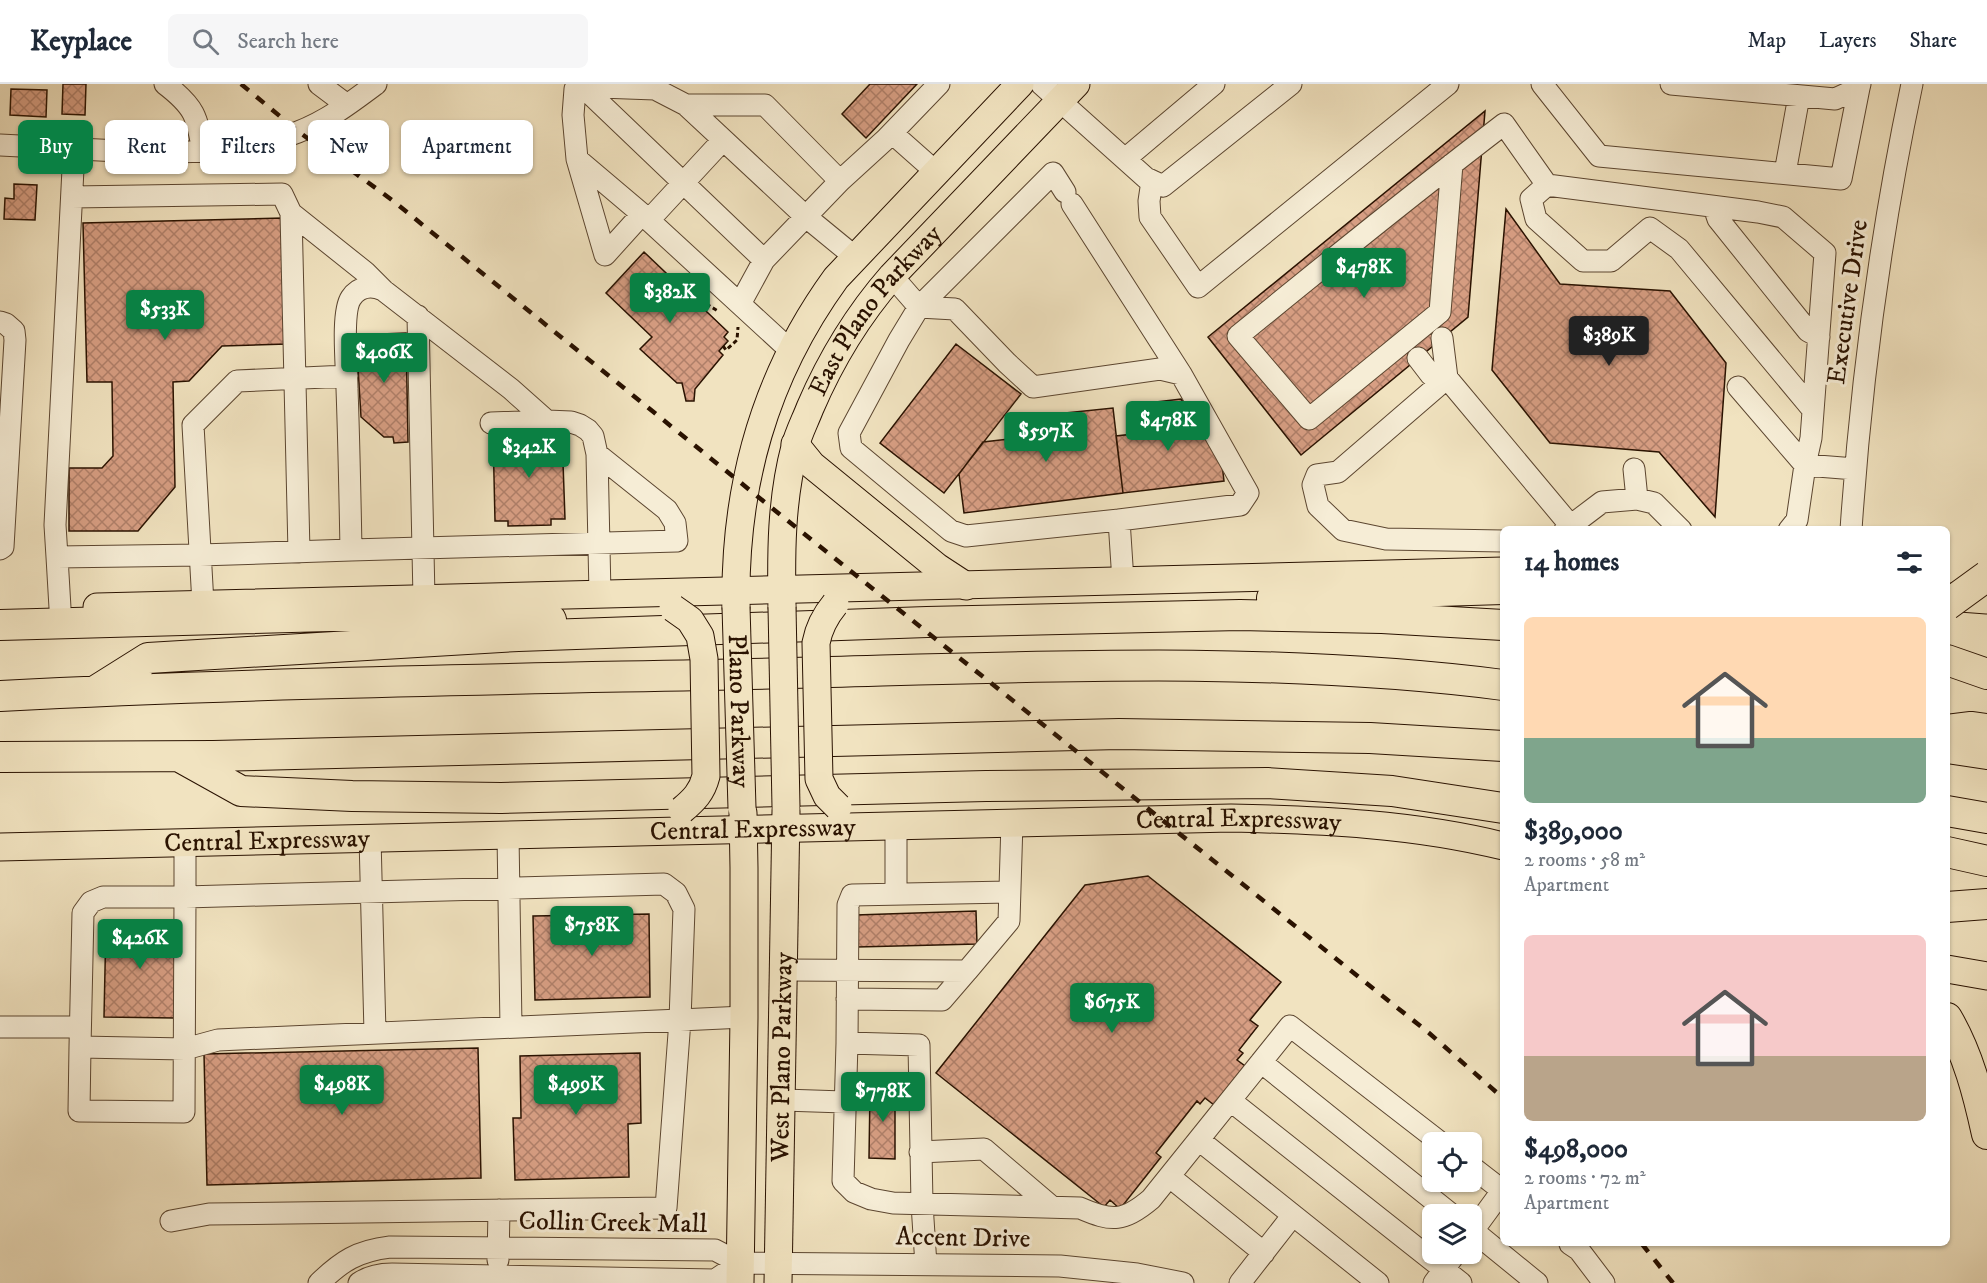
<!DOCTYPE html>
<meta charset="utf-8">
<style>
body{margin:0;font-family:"IM FELL DW Pica",serif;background:#f6f6f7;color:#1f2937;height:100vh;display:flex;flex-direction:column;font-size:22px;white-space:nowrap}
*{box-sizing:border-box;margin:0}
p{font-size:20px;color:#747a83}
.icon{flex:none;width:33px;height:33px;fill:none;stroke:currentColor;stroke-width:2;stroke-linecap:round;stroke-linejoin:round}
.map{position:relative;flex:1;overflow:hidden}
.sheet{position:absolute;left:1500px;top:442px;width:450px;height:720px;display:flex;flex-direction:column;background:#fff;border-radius:9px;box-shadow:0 2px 4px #0004}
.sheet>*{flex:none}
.hud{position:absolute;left:18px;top:36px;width:570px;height:54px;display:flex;gap:12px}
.buttons{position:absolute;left:1422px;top:1048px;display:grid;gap:12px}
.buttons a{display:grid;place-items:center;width:60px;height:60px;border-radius:9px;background:#fff;box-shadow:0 2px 4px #0004;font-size:30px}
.price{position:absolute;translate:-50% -51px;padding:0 14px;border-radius:6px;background:#0b8043;color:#fff;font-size:20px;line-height:39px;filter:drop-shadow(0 2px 3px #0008)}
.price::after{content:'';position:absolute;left:50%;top:36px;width:18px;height:14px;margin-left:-9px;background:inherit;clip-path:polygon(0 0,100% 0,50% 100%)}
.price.active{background:#222;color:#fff}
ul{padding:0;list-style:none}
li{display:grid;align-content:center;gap:12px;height:318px;padding:0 24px}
li span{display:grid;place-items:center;height:186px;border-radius:9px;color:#555}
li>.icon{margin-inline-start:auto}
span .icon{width:108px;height:108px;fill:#fffc;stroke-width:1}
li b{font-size:26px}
h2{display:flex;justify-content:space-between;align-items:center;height:72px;padding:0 24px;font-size:26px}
.tag{padding:0 21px;border-radius:9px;background:#fff;box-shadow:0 2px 4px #0004;font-size:21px;line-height:54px}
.tag.active{background:#0b8043;color:#fff}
header{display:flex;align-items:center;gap:36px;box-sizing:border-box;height:84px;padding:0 30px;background:#fff;border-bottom:2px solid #e0e1e3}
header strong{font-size:28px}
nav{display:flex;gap:33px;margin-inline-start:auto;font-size:21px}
.search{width:420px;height:54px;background:#f6f6f7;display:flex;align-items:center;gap:15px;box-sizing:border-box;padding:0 21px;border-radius:9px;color:#747a83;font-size:22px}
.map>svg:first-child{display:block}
</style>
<header>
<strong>Keyplace</strong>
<div class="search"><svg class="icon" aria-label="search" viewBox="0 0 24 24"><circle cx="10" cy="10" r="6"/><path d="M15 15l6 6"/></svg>Search here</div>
<nav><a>Map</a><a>Layers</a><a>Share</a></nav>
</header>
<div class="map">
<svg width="1987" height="1199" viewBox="0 0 1987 1199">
<defs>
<pattern id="building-cross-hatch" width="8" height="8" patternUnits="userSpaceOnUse" patternTransform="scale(1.5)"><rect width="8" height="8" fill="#d79e83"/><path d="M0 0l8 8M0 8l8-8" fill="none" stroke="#af7f69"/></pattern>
</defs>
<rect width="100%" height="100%" fill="#f1e3c0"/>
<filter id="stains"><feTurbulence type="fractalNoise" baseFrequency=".00333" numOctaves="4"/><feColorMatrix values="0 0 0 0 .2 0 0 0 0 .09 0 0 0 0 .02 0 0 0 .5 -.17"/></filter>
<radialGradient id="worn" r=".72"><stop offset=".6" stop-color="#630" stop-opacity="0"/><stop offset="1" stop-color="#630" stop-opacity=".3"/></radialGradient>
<!-- building -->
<path fill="url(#building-cross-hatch)" stroke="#2a1200" stroke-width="1.5" d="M63 0H86L85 31 62 30Z
M870 0H917L866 54 842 30Z
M11 5 47 6 46 33 10 31Z
M1485 27 1468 233 1301 371 1208 253Z
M14 100 37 101 35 136 4 135 5 114 14 115Z
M1506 125 1560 200 1670 207 1726 279 1715 433 1659 368 1550 359 1492 286Z
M283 134 286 260 222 262 189 297 173 298 175 403 138 447H69V384H102L113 372 112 298H87L83 139Z
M644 168 728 248 724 253 728 257 719 267 723 271 695 305 694 317H686L682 299H677L640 265 652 253 606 209Z
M406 249 408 358 394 359 393 353H384L361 333 356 251Z
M956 260 1021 310 944 409 880 359Z
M1181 315 1221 372 1224 397 1123 409 1116 352 1151 348 1148 319Z
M1113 324 1123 409 964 429 959 390 983 358 1019 354 1017 334Z
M525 346 540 348V350H562L565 435H551V441L508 442V437H495L493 349 506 348V351H525Z
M1148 792 1281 898 1250 936 1258 942 1239 966 1243 969 1237 976 1245 982 1214 1021 1205 1014 1200 1020 1197 1017 1156 1069 1161 1073 1120 1125 1110 1116 1104 1123 936 989 1085 801Z
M976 827 977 860 857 863 856 831Z
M649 830 650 913 535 916 533 832Z
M106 839 176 840 174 934 104 933Z
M478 964 481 1094 207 1101 204 970Z
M640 969 641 1039 628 1040 629 1093 515 1096 513 1034H521L520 972Z
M885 1000H900V1009H895V1075L869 1074 870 1008 885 1009Z"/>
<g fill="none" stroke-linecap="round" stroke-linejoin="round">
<defs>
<path id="minor" d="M165 0C195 23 197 32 203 68
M319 0 347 21
M655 0V5L600 3 575 5 573 31 577 75 605 171 642 130 791 267
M1041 0 1146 94 1163 102 1291 0
M1542 0 1599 72 1841 95 1859 4
M1671 0 1835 15 1859 4 1860 0
M584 4 764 176
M655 5 686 21 805 132 855 173
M686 21H765L840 97
M892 49 936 88
M0 61C40 63 79 65 119 67 180 69 240 71 298 48 327 37 352 18 376 0
M577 75 642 130
M1125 75 1214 0
M1452 80 1440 228 1309 335 1238 252C1326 180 1414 109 1504 40L1547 101
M1785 89 1799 12
M1152 97 1149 117 1150 133 1198 203 1448 0
M1065 108 1053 89 919 223 899 256 849 349 851 364 951 447 966 452 1119 436
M72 113 282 110 291 129 299 468
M1072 120 1181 290
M1714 123 1718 135 1808 247 1819 253
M291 129 365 188 383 206
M649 136 723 56
M892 192 919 223 955 225 1007 279 1033 303 1160 285 1181 290 1248 409 1240 421 1119 436 1123 497
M740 220 764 176 840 97 886 55 939 0
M418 232 424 514
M0 238 6 240 14 247 15 256 3 463 0 465
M1418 274 1431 291 1447 294 1442 254
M1738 303 1805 381 1797 436 1789 446
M1813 326 1679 165 1650 144 1611 177H1583L1536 135 1531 115 1547 101 1758 128 1783 133 1825 169 1811 354 1805 381 1855 385
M491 339 547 337
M597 370 667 426 675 439 677 457 351 466C350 412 349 359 347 305 347 285 341 229 351 214 359 202 372 201 383 206L511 305 547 337 571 338 580 341 588 346 593 352 597 370 600 510
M1634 385 1637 415
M1565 446 1602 418 1637 415 1654 419 1681 446
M1851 446C1861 296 1881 147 1912 0
M1503 457 1386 455 1343 446 1318 422 1313 401 1317 391 1338 388 1447 294 1570 441
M57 473 55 441 74 65
M203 520 193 341 237 297 347 292
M60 524 57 473 200 471 351 466
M896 741V810
M508 751 511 943
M370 754 375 949
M784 886 967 887 1009 837 1012 738
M847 915 942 916 967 887
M0 943H80
M847 959 848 821 852 811 1009 808
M80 963 79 1027 184 1028 185 813 664 800 676 809 684 825 680 936 218 956 185 965 80 963 83 829 91 818 103 813H185V759
M1261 978 1452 1131
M783 1016 844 1018
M1231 1017 1461 1199
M1199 1056 1378 1199
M920 1068 984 1065 1052 1123
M1472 1083 1503 1107
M1170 1093 1264 1169
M171 1137 209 1130 666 1124 680 936 744 933
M1472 1146 1537 1199
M1472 1148 1502 1107
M1570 1160 1579 1166 1604 1199
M498 1176 499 1126
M926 1181 922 1120 919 961 847 959 843 1097 854 1108 871 1115 893 1119 1080 1124C1112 1138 1124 1138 1151 1115L1290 942 1441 1059
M319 1199C342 1177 357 1167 390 1163L715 1166 740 1179 1060 1182 1137 1190 1183 1199
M359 1199C369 1192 379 1190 392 1190L715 1196 740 1179
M1240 1199 1293 1131
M1434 1199 1455 1170"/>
<g id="major">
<path d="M795 360 812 381 937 483 966 502"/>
<path d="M1947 513 1987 516"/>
<path d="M97 523 1503 487"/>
<path d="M736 523C734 402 764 293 836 194L1020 0"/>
<path id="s1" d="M782 523C781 469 781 416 795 363 798 350 805 337 810 324 831 275 857 232 892 192L1076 0"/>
<path id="s2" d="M0 763 1231 734C1322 736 1414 740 1503 762"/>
<path d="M1947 885 1987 892"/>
<path d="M740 1199 744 933V784L743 729"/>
<path id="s3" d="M778 1199 786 727"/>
</g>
<path id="highway" d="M1272 514 1277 512 1503 505
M0 541 329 532H543L551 536
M1947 576 1987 590
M97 606 148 574 518 552 927 538 1240 531 1382 534 1503 541
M0 612C264 598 529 595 793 589 1030 583 1267 571 1503 601
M1947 646 1971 643 1987 645
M1947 664 1987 670
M0 673 213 672 1119 650 1370 654 1503 662
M180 673 241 707 352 712 501 714 986 702 1267 699 1392 707 1503 724
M1947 727 1987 734
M1947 768 1987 777
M1947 823 1987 820
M1947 934C1968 970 1978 1009 1987 1050"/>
</defs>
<!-- minor casing -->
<use href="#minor" stroke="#5c4630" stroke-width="23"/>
<!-- major casing -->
<use href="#major" stroke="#2a1200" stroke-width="29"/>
<!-- highway casing -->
<use href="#highway" stroke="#2a1200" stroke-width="32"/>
<!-- path -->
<path stroke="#2a1200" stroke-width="3" stroke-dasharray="4.5 3" stroke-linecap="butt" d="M703 213 708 221 718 227
M723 262 726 266 737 256 738 243"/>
<!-- minor -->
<use href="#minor" stroke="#f6edd6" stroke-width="21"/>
<!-- major -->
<use href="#major" stroke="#f1e3c0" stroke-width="27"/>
<!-- highway -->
<use href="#highway" stroke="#f1e3c0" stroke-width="30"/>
<!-- rail -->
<path stroke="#2a1200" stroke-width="4.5" stroke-dasharray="10 10" stroke-linecap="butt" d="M241 0 299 48 392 116 783 433 1429 949 1503 1014
M1642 1160 1673 1199"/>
<defs>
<g id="major-bridge">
<path d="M835 520C825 532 819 543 816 559L819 695 827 712 838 723"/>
<path id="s4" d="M736 523 742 724"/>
<path d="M782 523 786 723"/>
<path d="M673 524 690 536 700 552 704 575 706 692C702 708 694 716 682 726"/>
</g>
<path id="highway-bridge" d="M1947 521 1987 492"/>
</defs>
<!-- major-bridge casing -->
<use href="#major-bridge" stroke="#2a1200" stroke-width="29" stroke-linecap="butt"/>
<!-- highway-bridge casing -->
<use href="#highway-bridge" stroke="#2a1200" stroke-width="32" stroke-linecap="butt"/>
<!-- major-bridge -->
<use href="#major-bridge" stroke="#f1e3c0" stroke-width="27"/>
<!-- highway-bridge -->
<use href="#highway-bridge" stroke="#f1e3c0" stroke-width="30"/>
</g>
<g text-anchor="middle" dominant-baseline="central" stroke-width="6" stroke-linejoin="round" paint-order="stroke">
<!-- street labels -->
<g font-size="26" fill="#2a1200" stroke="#f6edd6">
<text transform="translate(1848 218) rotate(-82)">Executive Drive</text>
<text stroke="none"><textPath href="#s1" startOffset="321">East Plano Parkway</textPath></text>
<text stroke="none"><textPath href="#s4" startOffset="104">Plano Parkway</textPath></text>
<text stroke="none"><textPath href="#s2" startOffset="1239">Central Expressway</textPath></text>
<text stroke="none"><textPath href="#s2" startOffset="753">Central Expressway</textPath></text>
<text stroke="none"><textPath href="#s2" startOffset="267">Central Expressway</textPath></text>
<text stroke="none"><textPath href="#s3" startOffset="226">West Plano Parkway</textPath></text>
<text transform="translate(613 1139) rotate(1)">Collin Creek Mall</text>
<text transform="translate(963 1154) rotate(1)">Accent Drive</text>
</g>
</g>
<rect width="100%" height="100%" filter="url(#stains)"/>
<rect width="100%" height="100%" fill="url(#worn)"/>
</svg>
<div class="buttons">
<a><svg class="icon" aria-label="locate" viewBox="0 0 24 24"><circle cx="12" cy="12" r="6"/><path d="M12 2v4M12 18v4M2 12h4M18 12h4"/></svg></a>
<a><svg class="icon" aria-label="layers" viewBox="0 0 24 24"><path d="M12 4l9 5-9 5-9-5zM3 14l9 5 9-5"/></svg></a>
</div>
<b class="price" style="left:1364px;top:215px">$478K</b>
<b class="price" style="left:670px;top:240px">$382K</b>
<b class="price" style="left:165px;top:257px">$533K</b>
<b class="price active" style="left:1609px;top:283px">$389K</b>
<b class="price" style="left:384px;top:300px">$406K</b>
<b class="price" style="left:1168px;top:368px">$478K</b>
<b class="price" style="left:1046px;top:379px">$597K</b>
<b class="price" style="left:529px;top:395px">$342K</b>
<b class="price" style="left:592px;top:873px">$758K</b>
<b class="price" style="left:140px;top:886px">$426K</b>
<b class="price" style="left:1112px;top:950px">$675K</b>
<b class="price" style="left:342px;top:1032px">$498K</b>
<b class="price" style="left:576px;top:1032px">$499K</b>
<b class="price" style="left:883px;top:1039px">$778K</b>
<div class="hud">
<a class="tag active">Buy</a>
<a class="tag">Rent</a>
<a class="tag">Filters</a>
<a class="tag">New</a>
<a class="tag">Apartment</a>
</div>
<section class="sheet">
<h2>14 homes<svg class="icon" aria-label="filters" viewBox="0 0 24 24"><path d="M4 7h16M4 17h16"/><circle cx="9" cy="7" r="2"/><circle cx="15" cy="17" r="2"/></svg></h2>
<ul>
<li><span style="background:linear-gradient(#ffd9b3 65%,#7fa58c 0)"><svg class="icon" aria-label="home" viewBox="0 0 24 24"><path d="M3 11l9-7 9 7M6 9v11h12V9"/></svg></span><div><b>$389,000</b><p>2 rooms · 58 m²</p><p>Apartment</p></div></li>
<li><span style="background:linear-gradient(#f6c9c9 65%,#b9a48a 0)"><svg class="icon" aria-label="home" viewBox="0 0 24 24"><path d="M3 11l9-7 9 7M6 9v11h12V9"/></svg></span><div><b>$498,000</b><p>2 rooms · 72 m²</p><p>Apartment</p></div></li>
</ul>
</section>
</div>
